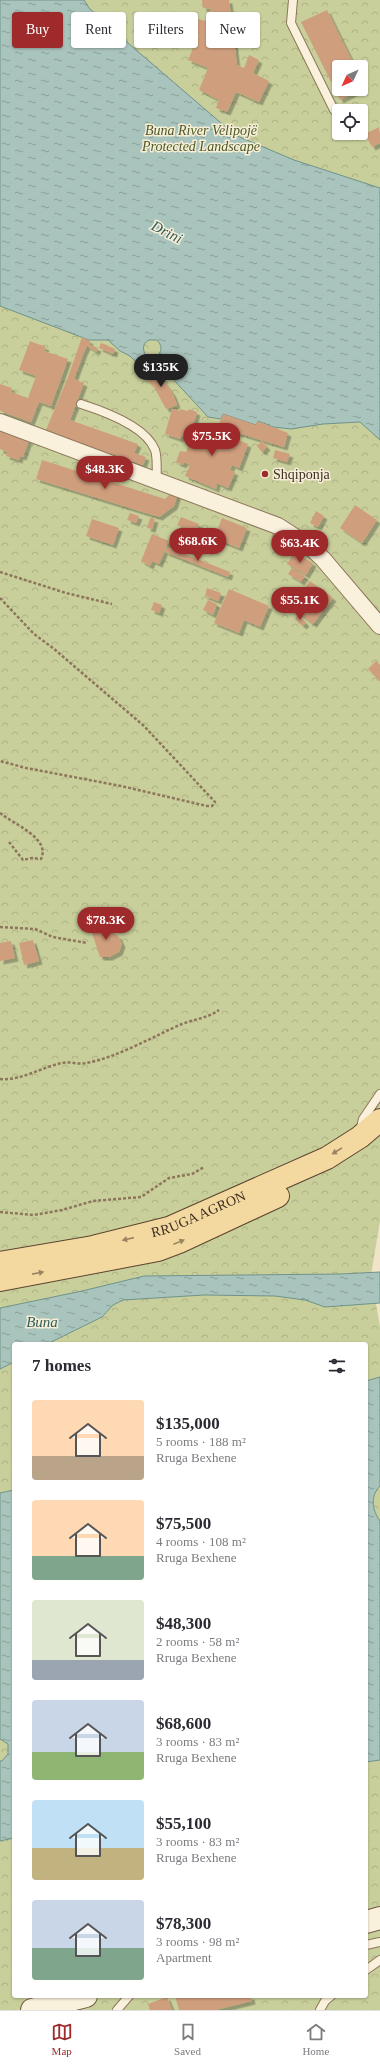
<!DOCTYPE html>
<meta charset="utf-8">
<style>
body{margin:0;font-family:Georgia,serif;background:#f7f7f7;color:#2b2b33;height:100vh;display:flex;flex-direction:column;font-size:15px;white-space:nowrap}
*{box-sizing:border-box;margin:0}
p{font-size:13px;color:#7c7c81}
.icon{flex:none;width:22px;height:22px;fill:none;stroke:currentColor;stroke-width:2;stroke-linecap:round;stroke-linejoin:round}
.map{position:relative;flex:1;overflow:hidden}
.details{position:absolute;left:12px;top:1342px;width:356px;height:656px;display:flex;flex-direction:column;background:#fff;border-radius:4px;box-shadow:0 1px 3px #0004}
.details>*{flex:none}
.top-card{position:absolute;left:12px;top:12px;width:356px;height:36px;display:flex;gap:8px}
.needle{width:26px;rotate:226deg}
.controls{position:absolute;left:332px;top:60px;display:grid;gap:8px}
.controls a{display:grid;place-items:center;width:36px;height:36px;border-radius:4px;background:#fff;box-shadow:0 1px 3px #0004;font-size:20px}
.price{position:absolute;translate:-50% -34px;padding:0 9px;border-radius:14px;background:#9e2a2b;color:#fff;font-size:13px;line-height:26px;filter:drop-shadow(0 1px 2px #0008)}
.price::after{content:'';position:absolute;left:50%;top:24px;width:12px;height:9px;margin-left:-6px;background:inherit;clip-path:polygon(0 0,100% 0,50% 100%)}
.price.active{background:#222;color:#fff}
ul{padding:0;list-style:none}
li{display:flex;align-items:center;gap:12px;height:100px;padding:0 20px}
li span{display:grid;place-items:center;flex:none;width:112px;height:80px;border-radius:4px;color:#555}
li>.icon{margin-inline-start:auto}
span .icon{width:48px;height:48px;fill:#fffc;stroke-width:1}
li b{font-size:17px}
h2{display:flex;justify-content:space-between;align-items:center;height:48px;padding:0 20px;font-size:17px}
.pill{padding:0 14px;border-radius:4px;background:#fff;box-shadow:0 1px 3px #0004;font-size:14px;line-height:36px}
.pill.active{background:#9e2a2b;color:#fff}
.menu{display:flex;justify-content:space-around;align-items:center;height:56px;border-top:1px solid #e1e1e2;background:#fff;font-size:11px;color:#7c7c81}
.menu a{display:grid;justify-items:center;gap:2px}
.menu .active{color:#9e2a2b}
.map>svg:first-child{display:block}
</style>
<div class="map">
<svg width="380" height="2010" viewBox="0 0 380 2010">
<defs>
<pattern id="park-crowns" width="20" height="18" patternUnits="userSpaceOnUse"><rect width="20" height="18" fill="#c9cf9b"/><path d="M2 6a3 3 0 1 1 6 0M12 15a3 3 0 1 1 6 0" fill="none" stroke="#aeb285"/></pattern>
<pattern id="water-ripples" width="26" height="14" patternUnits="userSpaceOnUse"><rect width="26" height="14" fill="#a9c4bc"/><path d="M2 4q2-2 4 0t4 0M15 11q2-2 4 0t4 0" fill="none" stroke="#8ba098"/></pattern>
<filter id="shadow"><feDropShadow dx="3.5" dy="3.5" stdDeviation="0" flood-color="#0004"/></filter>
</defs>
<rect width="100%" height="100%" fill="#f0e4c8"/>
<!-- park -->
<path fill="url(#park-crowns)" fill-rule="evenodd" d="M0 0H380V360ZM339 67H361V89H339ZM339 111H361V133H339Z
M0 168 380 364V1221L371 1275 380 1327V2010H0ZM14 1344H366V1996H14Z"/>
<!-- water -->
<path fill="url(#water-ripples)" stroke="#6f938a" d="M0 0H84L89 8 107 25 235 135 294 160 380 188V440L360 422 323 424 291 429 273 427 258 421 256 425 223 414 221 419 208 417 172 378 148 366 150 359C160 356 165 349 157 340H149C141 344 143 351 147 358L143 369 130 356 120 351 108 340H89L0 306Z
M380 1272V1303L325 1307 305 1300 275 1296 204 1295 123 1300 113 1305 102 1317 47 1344H14V1362L0 1369V1308L82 1291 144 1276 341 1274Z
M380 1377V1486C370 1496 372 1510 380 1521V1760L366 1762V1381Z
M14 1490V1838L0 1841V1761H2L8 1754V1744L0 1739V1493Z"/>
<!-- building -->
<path fill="#cf9f7d" filter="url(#shadow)" d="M202 0H229L237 65 244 68 249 55 259 60 253 73 269 81 259 102 236 92 227 112 216 108 219 100 199 90 208 68 188 60 199 35 195 33 198 19 209 22 211 9 203 8Z
M327 10 355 67H339V89H361V79L365 87 340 100 301 22Z
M379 127 380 143 372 147 365 134Z
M82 337 90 341V345L98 348 96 352 87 346 84 352 74 379 84 383 70 420 138 444 134 453 146 457 143 465 131 461V463L45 432 68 377Z
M30 341 46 347 44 351 68 359 51 406 39 402 31 422 0 411V384L12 388 11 392 28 398 36 376 19 370Z
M101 343 115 349 113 354 99 348Z
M149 367 158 373 173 394 177 405 166 409 154 387 143 376Z
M172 409 180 411V409L188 411 189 409 197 412 189 439 181 436 180 439 165 434Z
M223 414 256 425 257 421 288 433 284 447 218 427Z
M206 424 212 426 215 431 248 444 239 468 232 465 230 470 235 472 228 488 217 483 216 489 185 476 190 465 184 462 183 465 176 462 180 451 186 452 194 431 202 429 203 425Z
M0 427 30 437 23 457 20 456 19 460 6 456 7 452 0 449Z
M262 441 267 447 262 452 257 446Z
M275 450 290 454 287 462 273 458Z
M42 460 165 499 170 494H178L174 506 159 517 36 479Z
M355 505 377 520 362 543 340 528Z
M316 511 324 516 318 527 310 523Z
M130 513 139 516 136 523 127 520Z
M181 517 199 524 195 533 177 525Z
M150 518 155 519 152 529 147 528Z
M222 518 247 528 239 548 214 538Z
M92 519 119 528 113 545 86 536Z
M152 534 169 541 159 564 152 561 150 566 141 561Z
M167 547 230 572 228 577 165 552Z
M294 553 313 563 306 575 287 564Z
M292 568 305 576 301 582 288 574Z
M310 581 333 598 313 624 290 607Z
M207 588 221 593 218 601 205 596Z
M229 589 269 606 260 627 244 620 239 633 214 623Z
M208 600 217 604 213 615 203 610Z
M154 602 162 605 159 613 151 610Z
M298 615 306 623 303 626 295 619Z
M376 661 380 665V681L368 669Z
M95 924 106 928 118 936 122 944 119 952 109 957H100L90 927Z
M33 940 39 961 24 965 19 943Z
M11 941 15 958 0 961V943Z
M175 1996H251L252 2001 215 2010H179Z
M167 1997 172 2010H150L148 2004Z"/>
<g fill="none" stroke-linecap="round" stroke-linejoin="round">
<defs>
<path id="lane" d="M293 0 291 23 334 110
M81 404C103 411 146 426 155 450 158 459 156 472 157 481
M360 1131 363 1119 380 1094
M366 1945 380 1942
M366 1970 380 1960
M117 2010 129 1996
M320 2010 325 2001 331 1996"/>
<path id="street" d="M0 422 278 526 309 546 323 559 380 626"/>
<path id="secondary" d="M366 1922 380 1918
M32 2010 86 1996"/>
<g id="primary">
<path id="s1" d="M0 1263 93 1247 169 1228 327 1158 360 1137 380 1120"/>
<path d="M0 1280 158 1250 179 1242 278 1196"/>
</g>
</defs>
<!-- lane casing -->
<use href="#lane" stroke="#8d765c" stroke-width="10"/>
<!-- street casing -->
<use href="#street" stroke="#8d765c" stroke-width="18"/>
<!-- secondary casing -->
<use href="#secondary" stroke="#6f573f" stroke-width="24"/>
<!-- primary casing -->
<use href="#primary" stroke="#5b4430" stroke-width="24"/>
<!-- path -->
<path stroke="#8d765c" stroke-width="2.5" stroke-dasharray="3 2" stroke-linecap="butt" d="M0 572 66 593 112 604
M0 598 34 634 53 648 144 726 215 802 212 806H207L121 786 26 768 0 761
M0 813C13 824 51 838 41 859L32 858 23 860 9 842
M0 927 35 929 53 937 87 943
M0 1079C21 1081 42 1067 62 1063 70 1061 78 1065 86 1063 116 1058 154 1036 182 1024 195 1019 208 1018 219 1010
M0 1212 34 1215 62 1210 93 1201 141 1197 169 1178 192 1174 204 1167"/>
<!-- lane -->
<use href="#lane" stroke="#faf1dc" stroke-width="8"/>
<!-- street -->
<use href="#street" stroke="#faf1dc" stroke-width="16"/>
<!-- secondary -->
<use href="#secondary" stroke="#faf1dc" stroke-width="22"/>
<!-- primary -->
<use href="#primary" stroke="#f3d9a0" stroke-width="22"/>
</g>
<!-- one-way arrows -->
<defs><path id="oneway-solid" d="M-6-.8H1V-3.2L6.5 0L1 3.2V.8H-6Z"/></defs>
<g fill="#988460">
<use href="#oneway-solid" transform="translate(337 1151) rotate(148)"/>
<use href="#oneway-solid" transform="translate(128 1239) rotate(167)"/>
<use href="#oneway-solid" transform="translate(179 1242) rotate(-22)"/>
<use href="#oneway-solid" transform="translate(38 1273) rotate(-11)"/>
</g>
<!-- markers -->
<circle fill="#9e2a2b" stroke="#f7eed8" stroke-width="1.5" cx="265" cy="474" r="4"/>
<g text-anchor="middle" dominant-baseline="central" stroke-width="3" stroke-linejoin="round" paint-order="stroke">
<!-- park labels -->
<g font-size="14" font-style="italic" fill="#4d5a26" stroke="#f7eed8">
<text x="201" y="130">Buna River Velipojë<tspan x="201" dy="16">Protected Landscape</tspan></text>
</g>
<!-- poi labels -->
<g font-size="14" fill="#3d2e20" stroke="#f7eed8" text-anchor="start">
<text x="273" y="474">Shqiponja</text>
</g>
<!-- street labels -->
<g font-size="14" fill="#3d2e20" stroke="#f7eed8">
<text stroke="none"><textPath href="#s1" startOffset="205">RRUGA AGRON</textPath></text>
</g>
<!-- water labels -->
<g font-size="15" font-style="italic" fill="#2f5d5a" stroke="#f7eed8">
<text transform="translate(167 232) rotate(27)">Drini</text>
<text x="42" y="1322">Buna</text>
</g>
</g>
</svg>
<div class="controls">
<a><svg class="needle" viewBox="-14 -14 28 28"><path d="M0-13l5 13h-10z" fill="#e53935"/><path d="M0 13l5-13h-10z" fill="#7c7c81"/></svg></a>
<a><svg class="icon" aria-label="locate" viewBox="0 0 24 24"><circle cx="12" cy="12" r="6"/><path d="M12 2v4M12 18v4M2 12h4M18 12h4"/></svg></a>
</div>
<b class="price active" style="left:161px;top:388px">$135K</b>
<b class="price" style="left:212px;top:457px">$75.5K</b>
<b class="price" style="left:105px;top:490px">$48.3K</b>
<b class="price" style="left:198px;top:562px">$68.6K</b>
<b class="price" style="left:300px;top:564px">$63.4K</b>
<b class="price" style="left:300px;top:621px">$55.1K</b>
<b class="price" style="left:106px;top:941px">$78.3K</b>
<div class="top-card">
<a class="pill active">Buy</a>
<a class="pill">Rent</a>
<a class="pill">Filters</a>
<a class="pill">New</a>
</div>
<section class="details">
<h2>7 homes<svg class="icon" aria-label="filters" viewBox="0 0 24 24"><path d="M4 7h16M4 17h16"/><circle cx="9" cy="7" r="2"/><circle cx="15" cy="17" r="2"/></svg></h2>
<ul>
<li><span style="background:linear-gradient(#ffd9b3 70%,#b9a48a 0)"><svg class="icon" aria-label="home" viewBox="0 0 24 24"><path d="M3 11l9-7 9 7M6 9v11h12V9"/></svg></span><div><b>$135,000</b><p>5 rooms · 188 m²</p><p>Rruga Bexhene</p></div></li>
<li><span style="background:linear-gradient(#ffd9b3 70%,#7fa58c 0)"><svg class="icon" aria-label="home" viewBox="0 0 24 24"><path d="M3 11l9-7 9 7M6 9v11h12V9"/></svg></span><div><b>$75,500</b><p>4 rooms · 108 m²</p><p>Rruga Bexhene</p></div></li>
<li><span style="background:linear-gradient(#dfe7d0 75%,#9aa5b1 0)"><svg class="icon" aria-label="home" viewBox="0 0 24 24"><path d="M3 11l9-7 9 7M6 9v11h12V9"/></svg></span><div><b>$48,300</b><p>2 rooms · 58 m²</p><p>Rruga Bexhene</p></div></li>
<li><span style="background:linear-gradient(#c9d6e8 65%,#8fb573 0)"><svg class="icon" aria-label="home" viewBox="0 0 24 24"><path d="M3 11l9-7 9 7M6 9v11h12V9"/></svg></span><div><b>$68,600</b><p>3 rooms · 83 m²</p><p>Rruga Bexhene</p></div></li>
<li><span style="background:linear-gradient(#bfe0f5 60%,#c2b280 0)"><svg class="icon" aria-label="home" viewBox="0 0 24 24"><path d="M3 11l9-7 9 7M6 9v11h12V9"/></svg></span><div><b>$55,100</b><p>3 rooms · 83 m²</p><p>Rruga Bexhene</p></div></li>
<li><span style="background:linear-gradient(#c9d6e8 60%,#7fa58c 0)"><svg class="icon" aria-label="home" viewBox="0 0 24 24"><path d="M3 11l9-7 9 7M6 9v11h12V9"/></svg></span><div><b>$78,300</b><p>3 rooms · 98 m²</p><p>Apartment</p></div></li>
</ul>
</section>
</div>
<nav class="menu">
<a class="active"><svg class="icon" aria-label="map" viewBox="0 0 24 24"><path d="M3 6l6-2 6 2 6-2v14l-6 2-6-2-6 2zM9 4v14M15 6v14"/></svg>Map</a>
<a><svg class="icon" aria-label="saved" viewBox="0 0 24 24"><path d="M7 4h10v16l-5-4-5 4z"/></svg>Saved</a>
<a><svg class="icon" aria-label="home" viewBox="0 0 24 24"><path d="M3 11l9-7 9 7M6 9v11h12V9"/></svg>Home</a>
</nav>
